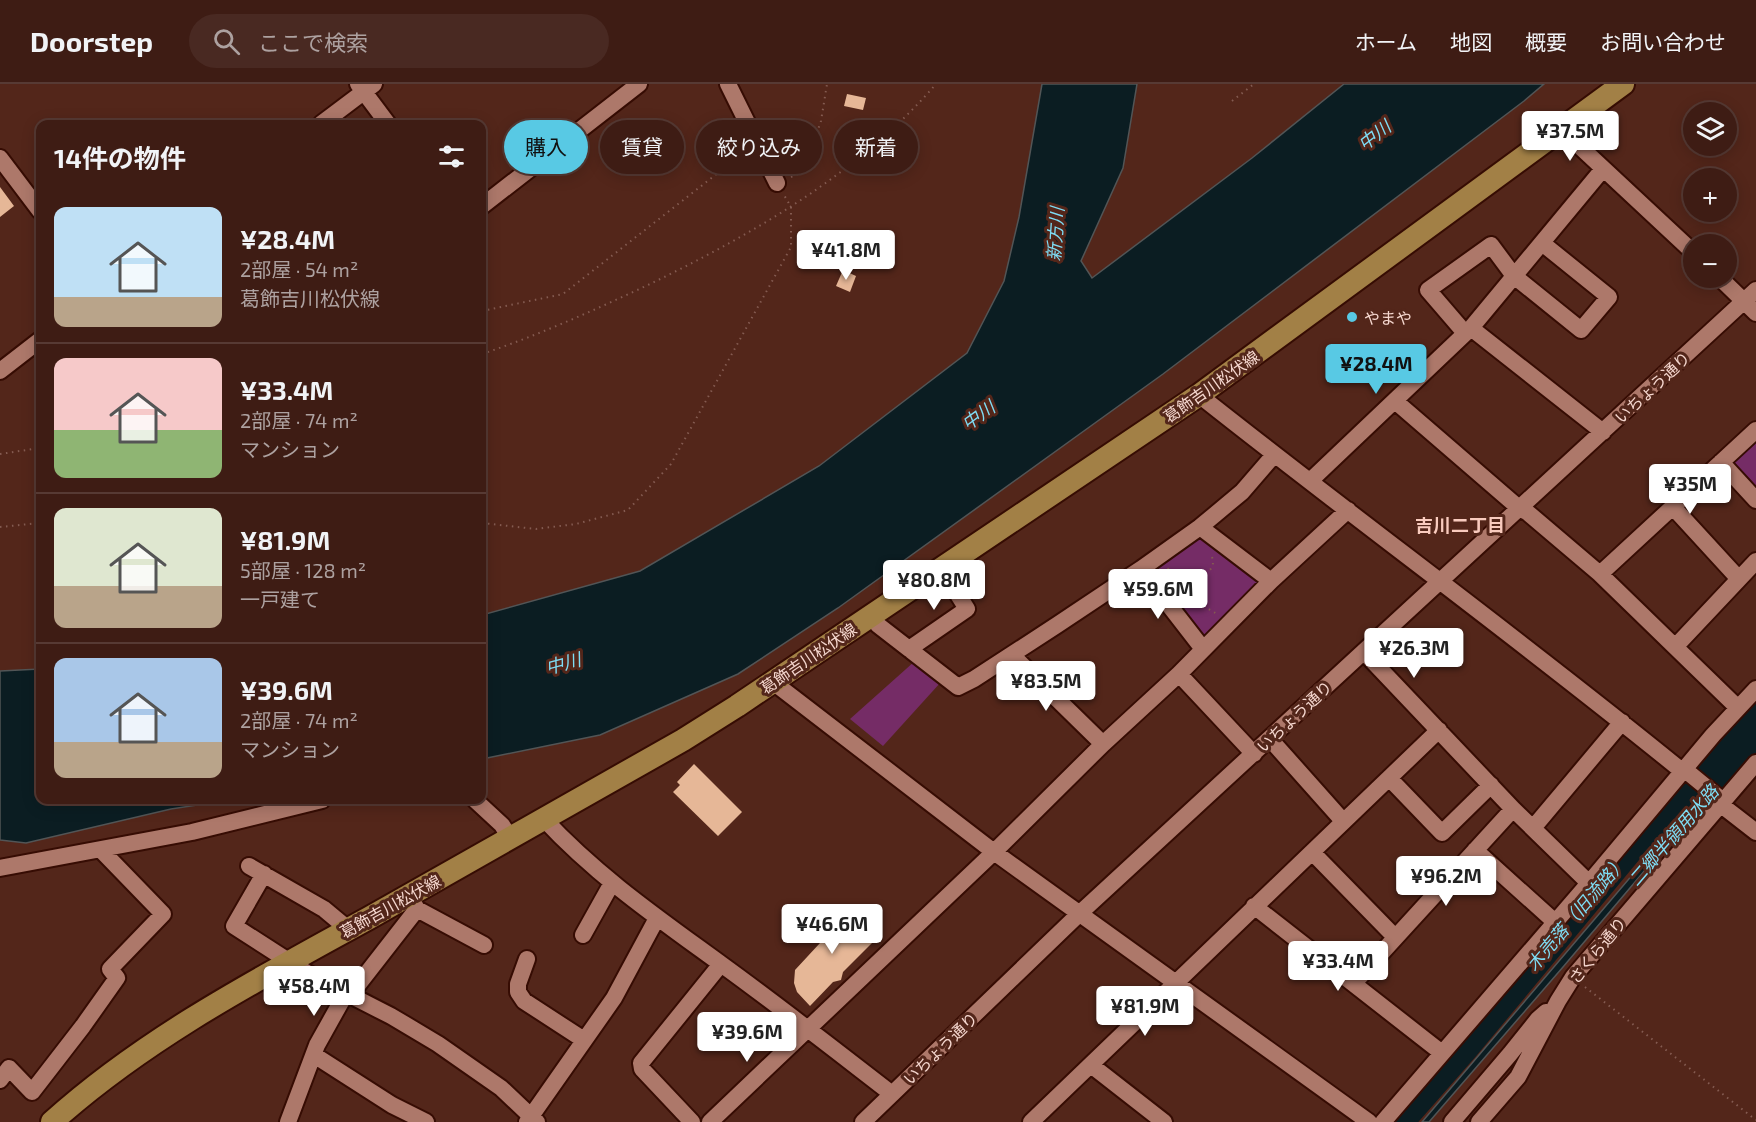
<!DOCTYPE html>
<html lang="ja">
<meta charset="utf-8">
<style>
body{margin:0;font-family:"Exo 2","Noto Sans JP",sans-serif;background:#492922;color:#f1f3f6;height:100vh;display:flex;flex-direction:column;font-size:22px;white-space:nowrap}
*{box-sizing:border-box;margin:0}
p{font-size:20px;color:#ada1a0}
.icon{flex:none;width:33px;height:33px;fill:none;stroke:currentColor;stroke-width:2;stroke-linecap:round;stroke-linejoin:round}
.map{position:relative;flex:1;overflow:hidden}
.sheet{position:absolute;left:36px;top:36px;width:450px;height:684px;display:flex;flex-direction:column;background:#3e1c14;border-radius:12px;box-shadow:0 3px 15px #0003,0 0 0 2px #573a34}
.sheet>*{flex:none}
.guide{position:absolute;left:504px;top:36px;width:570px;height:54px;display:flex;gap:12px}
.buttons{position:absolute;left:1683px;top:18px;display:grid;gap:12px}
.buttons a{display:grid;place-items:center;width:54px;height:54px;border-radius:50%;background:#3e1c14;box-shadow:0 3px 15px #0003,0 0 0 2px #573a34;font-size:30px}
.price{position:absolute;translate:-50% -51px;padding:0 14px;border-radius:6px;background:#fff;color:#222;font-size:20px;line-height:39px;filter:drop-shadow(0 2px 3px #0008)}
.price::after{content:'';position:absolute;left:50%;top:36px;width:18px;height:14px;margin-left:-9px;background:inherit;clip-path:polygon(0 0,100% 0,50% 100%)}
.price.current{background:#58c9e4;color:#111}
ul{padding:0;list-style:none}
li{display:flex;align-items:center;gap:18px;height:150px;padding:0 18px}
li+li{border-top:2px solid #573a34}
li span{display:grid;place-items:center;flex:none;width:168px;height:120px;border-radius:12px;color:#555}
li>.icon{margin-inline-start:auto}
span .icon{width:72px;height:72px;fill:#fffc;stroke-width:1}
li b{font-size:26px}
h2{display:flex;justify-content:space-between;align-items:center;height:72px;padding:0 18px;font-size:26px}
.chip{padding:0 21px;border-radius:27px;background:#3e1c14;box-shadow:0 3px 15px #0003,0 0 0 2px #573a34;font-size:21px;line-height:54px}
.chip.current{background:#58c9e4;color:#111}
header{display:flex;align-items:center;gap:36px;box-sizing:border-box;height:84px;padding:0 30px;background:#3e1c14;border-bottom:2px solid #573a34}
header strong{font-size:28px}
nav{display:flex;gap:33px;margin-inline-start:auto;font-size:21px}
.search{width:420px;height:54px;background:#492922;display:flex;align-items:center;gap:15px;box-sizing:border-box;padding:0 21px;border-radius:33px;color:#ada1a0;font-size:22px}
.map>svg:first-child{display:block}
</style>
<header>
<strong>Doorstep</strong>
<div class="search"><svg class="icon" aria-label="search" viewBox="0 0 24 24"><circle cx="10" cy="10" r="6"/><path d="M15 15l6 6"/></svg>ここで検索</div>
<nav><a>ホーム</a><a>地図</a><a>概要</a><a>お問い合わせ</a></nav>
</header>
<div class="map">
<svg width="1756" height="1038" viewBox="0 0 1756 1038">
<rect width="100%" height="100%" fill="#53261a"/>
<!-- green -->
<path fill="#752c66" d="M1756 353V406L1729 378Z
M1198 449 1261 499 1207 552 1200 551 1149 489Z
M915 577 941 598 883 662 850 635Z"/>
<!-- water -->
<path fill="#0b1d22" stroke="#525556" stroke-width="1.5" d="M1042 0H1137L1123 84 1081 177 1092 194 1252 74 1344 0H1544L1524 17 1163 290 838 524 738 590 600 651 482 675V531L640 487 819 382 967 269 1004 197 1019 133Z
M40 585V716H230L171 725 26 759 0 756V587Z
M1691 722 1696 726 1563 883 1429 1038H1422Z"/>
<g fill="none" stroke-linecap="round" stroke-linejoin="round">
<!-- river -->
<path stroke="#0b1d22" stroke-width="26" d="M1670 751 1718 695 1756 655
M1401 1038 1466 964 1697 686 1756 624"/>
</g>
<!-- building -->
<path fill="#e6b797" d="M847 10 866 14 863 26 844 22Z
M0 103 14 122 0 133Z
M843 186 856 192 850 208 836 202Z
M694 680 742 728 718 752 673 708 680 701 677 698Z
M832 824H846L876 855 843 888 841 896 833 898 810 922 797 908 794 899 795 886 832 846 827 840 830 837 828 828Z"/>
<g fill="none" stroke-linecap="round" stroke-linejoin="round">
<defs>
<path id="minor" d="M358 0 388 40
M728 0 777 99
M321 40 374 0
M1561 45 1694 169
M0 74 40 127
M482 122 639 0
M1720 194 1756 229
M1471 244 1603 348
M1465 249 1428 206 1491 161 1514 192 1581 246 1609 213 1542 159
M0 287 40 256
M1199 311C1359 438 1524 558 1682 687
M1395 317 1519 424 1527 428 1600 490 1738 624
M1721 378 1756 416
M1310 397 1471 244 1603 85
M1673 423 1739 495
M1200 443 1271 497
M1141 485 1203 565
M1600 490 1756 346
M872 531 878 541 958 603 974 595 1057 541 1141 485 1200 443 1242 408 1274 371
M1675 563 1756 477
M909 565 967 525 942 485
M1364 568 1513 725 1589 799
M1012 571 1103 660
M1179 590 1254 670
M773 598 994 768 1369 1038
M1270 655 1343 737
M1684 685 1723 717
M1389 694 1442 749 1491 701
M475 716 502 741 510 754
M1720 720 1756 748
M544 735C597 792 658 834 721 880 779 922 835 966 892 1010
M1533 744 1622 638
M1475 766 1555 838
M1312 768 1395 853
M249 782 324 825 348 845
M0 784 192 748 322 716
M264 790 234 842 307 889 391 932 438 960 501 1004 537 1038
M1254 822 1442 969
M417 825 484 861
M583 851 612 799
M527 875 518 900V908L524 917 584 956
M1354 899 1513 725
M350 911 417 825 409 812
M314 971 392 1021 426 1038
M1091 981 1164 1038
M0 996 9 984 32 1008 83 942 117 894 110 885 163 830 101 766
M288 1038 317 961 346 909
M527 1038 614 914 657 834
M692 1038 642 985 641 979 721 880
M710 1038 994 768 1103 660 1179 590 1271 497 1348 426
M863 1038 1079 830 1756 206
M1031 1038 1439 646
M1383 1038 1589 799 1713 651 1756 605
M1452 1038 1510 970 1538 935 1546 928
M1479 1038 1518 993 1558 917 1573 893 1756 679"/>
<path id="major" d="M52 1038C145 954 260 894 369 834 474 775 578 715 683 656L737 622 1199 311 1623 0"/>
</defs>
<!-- minor casing -->
<use href="#minor" stroke="#360c03" stroke-width="20"/>
<!-- major casing -->
<use href="#major" stroke="#360c03" stroke-width="26"/>
<!-- path -->
<path stroke="#845b51" stroke-width="2" stroke-dasharray="1.5 4.5" stroke-linecap="butt" d="M1232 17 1254 0
M791 93 803 88 821 37 827 0
M482 227 563 210 746 67
M482 270C539 251 595 226 650 200 755 149 859 89 936 0
M0 370 40 364
M482 439 536 445 576 440 628 426 671 380 791 163V123L784 111
M0 443 40 439
M1212 473C1216 484 1207 491 1197 491 1179 510 1202 521 1217 530
M1168 484 1173 501
M1585 903 1756 1036"/>
<!-- minor -->
<use href="#minor" stroke="#ad786a" stroke-width="16"/>
<!-- major -->
<use href="#major" stroke="#a28046" stroke-width="22"/>
</g>
<!-- markers -->
<circle fill="#58c9e4" stroke="#53261a" stroke-width="2" cx="1352" cy="233" r="6"/>
<g text-anchor="middle" dominant-baseline="central" stroke-width="6" stroke-linejoin="round" paint-order="stroke">
<!-- poi labels -->
<g font-size="16" fill="#f6d8d0" stroke="#53261a" text-anchor="start">
<text x="1364" y="233">やまや</text>
</g>
<!-- street labels -->
<g font-size="16" fill="#f6d8d0" stroke="#53261a">
<text transform="translate(1211 302) rotate(-35)">葛飾吉川松伏線</text>
<text transform="translate(1652 303) rotate(-43)">いちょう通り</text>
<text transform="translate(808 574) rotate(-34)">葛飾吉川松伏線</text>
<text transform="translate(1294 632) rotate(-43)">いちょう通り</text>
<text transform="translate(390 822) rotate(-29)">葛飾吉川松伏線</text>
<text transform="translate(1597 866) rotate(-51)">さくら通り</text>
<text transform="translate(940 964) rotate(-44)">いちょう通り</text>
</g>
<!-- water labels -->
<g font-size="18" font-style="italic" fill="#7eddf5" stroke="#53261a">
<text transform="translate(1374 51) rotate(-38)">中川</text>
<text transform="translate(1055 150) rotate(-86)">新方川</text>
<text transform="translate(978 331) rotate(-36)">中川</text>
<text transform="translate(563 579) rotate(-15)">中川</text>
<text transform="translate(1673 751) rotate(-49)">二郷半領用水路</text>
<text transform="translate(1576 829) rotate(-50)">木売落（旧流路）</text>
</g>
<!-- neighbourhood labels -->
<g font-size="18" font-weight="bold" fill="#f9cbbe" stroke="#53261a">
<text x="1460" y="441">吉川二丁目</text>
</g>
</g>
</svg>
<div class="buttons">
<a><svg class="icon" aria-label="layers" viewBox="0 0 24 24"><path d="M12 4l9 5-9 5-9-5zM3 14l9 5 9-5"/></svg></a>
<a>+</a>
<a>−</a>
</div>
<b class="price" style="left:1570px;top:78px">¥37.5M</b>
<b class="price" style="left:846px;top:197px">¥41.8M</b>
<b class="price current" style="left:1376px;top:311px">¥28.4M</b>
<b class="price" style="left:1690px;top:431px">¥35M</b>
<b class="price" style="left:934px;top:527px">¥80.8M</b>
<b class="price" style="left:1158px;top:536px">¥59.6M</b>
<b class="price" style="left:1414px;top:595px">¥26.3M</b>
<b class="price" style="left:1046px;top:628px">¥83.5M</b>
<b class="price" style="left:1446px;top:823px">¥96.2M</b>
<b class="price" style="left:832px;top:871px">¥46.6M</b>
<b class="price" style="left:1338px;top:908px">¥33.4M</b>
<b class="price" style="left:314px;top:933px">¥58.4M</b>
<b class="price" style="left:1145px;top:953px">¥81.9M</b>
<b class="price" style="left:747px;top:979px">¥39.6M</b>
<div class="guide">
<a class="chip current">購入</a>
<a class="chip">賃貸</a>
<a class="chip">絞り込み</a>
<a class="chip">新着</a>
</div>
<section class="sheet">
<h2>14件の物件<svg class="icon" aria-label="filters" viewBox="0 0 24 24"><path d="M4 7h16M4 17h16"/><circle cx="9" cy="7" r="2"/><circle cx="15" cy="17" r="2"/></svg></h2>
<ul>
<li><span style="background:linear-gradient(#bfe0f5 75%,#b9a48a 0)"><svg class="icon" aria-label="home" viewBox="0 0 24 24"><path d="M3 11l9-7 9 7M6 9v11h12V9"/></svg></span><div><b>¥28.4M</b><p>2部屋 · 54 m²</p><p>葛飾吉川松伏線</p></div></li>
<li><span style="background:linear-gradient(#f6c9c9 60%,#8fb573 0)"><svg class="icon" aria-label="home" viewBox="0 0 24 24"><path d="M3 11l9-7 9 7M6 9v11h12V9"/></svg></span><div><b>¥33.4M</b><p>2部屋 · 74 m²</p><p>マンション</p></div></li>
<li><span style="background:linear-gradient(#dfe7d0 65%,#b9a48a 0)"><svg class="icon" aria-label="home" viewBox="0 0 24 24"><path d="M3 11l9-7 9 7M6 9v11h12V9"/></svg></span><div><b>¥81.9M</b><p>5部屋 · 128 m²</p><p>一戸建て</p></div></li>
<li><span style="background:linear-gradient(#a9c7e8 70%,#b9a48a 0)"><svg class="icon" aria-label="home" viewBox="0 0 24 24"><path d="M3 11l9-7 9 7M6 9v11h12V9"/></svg></span><div><b>¥39.6M</b><p>2部屋 · 74 m²</p><p>マンション</p></div></li>
</ul>
</section>
</div>
